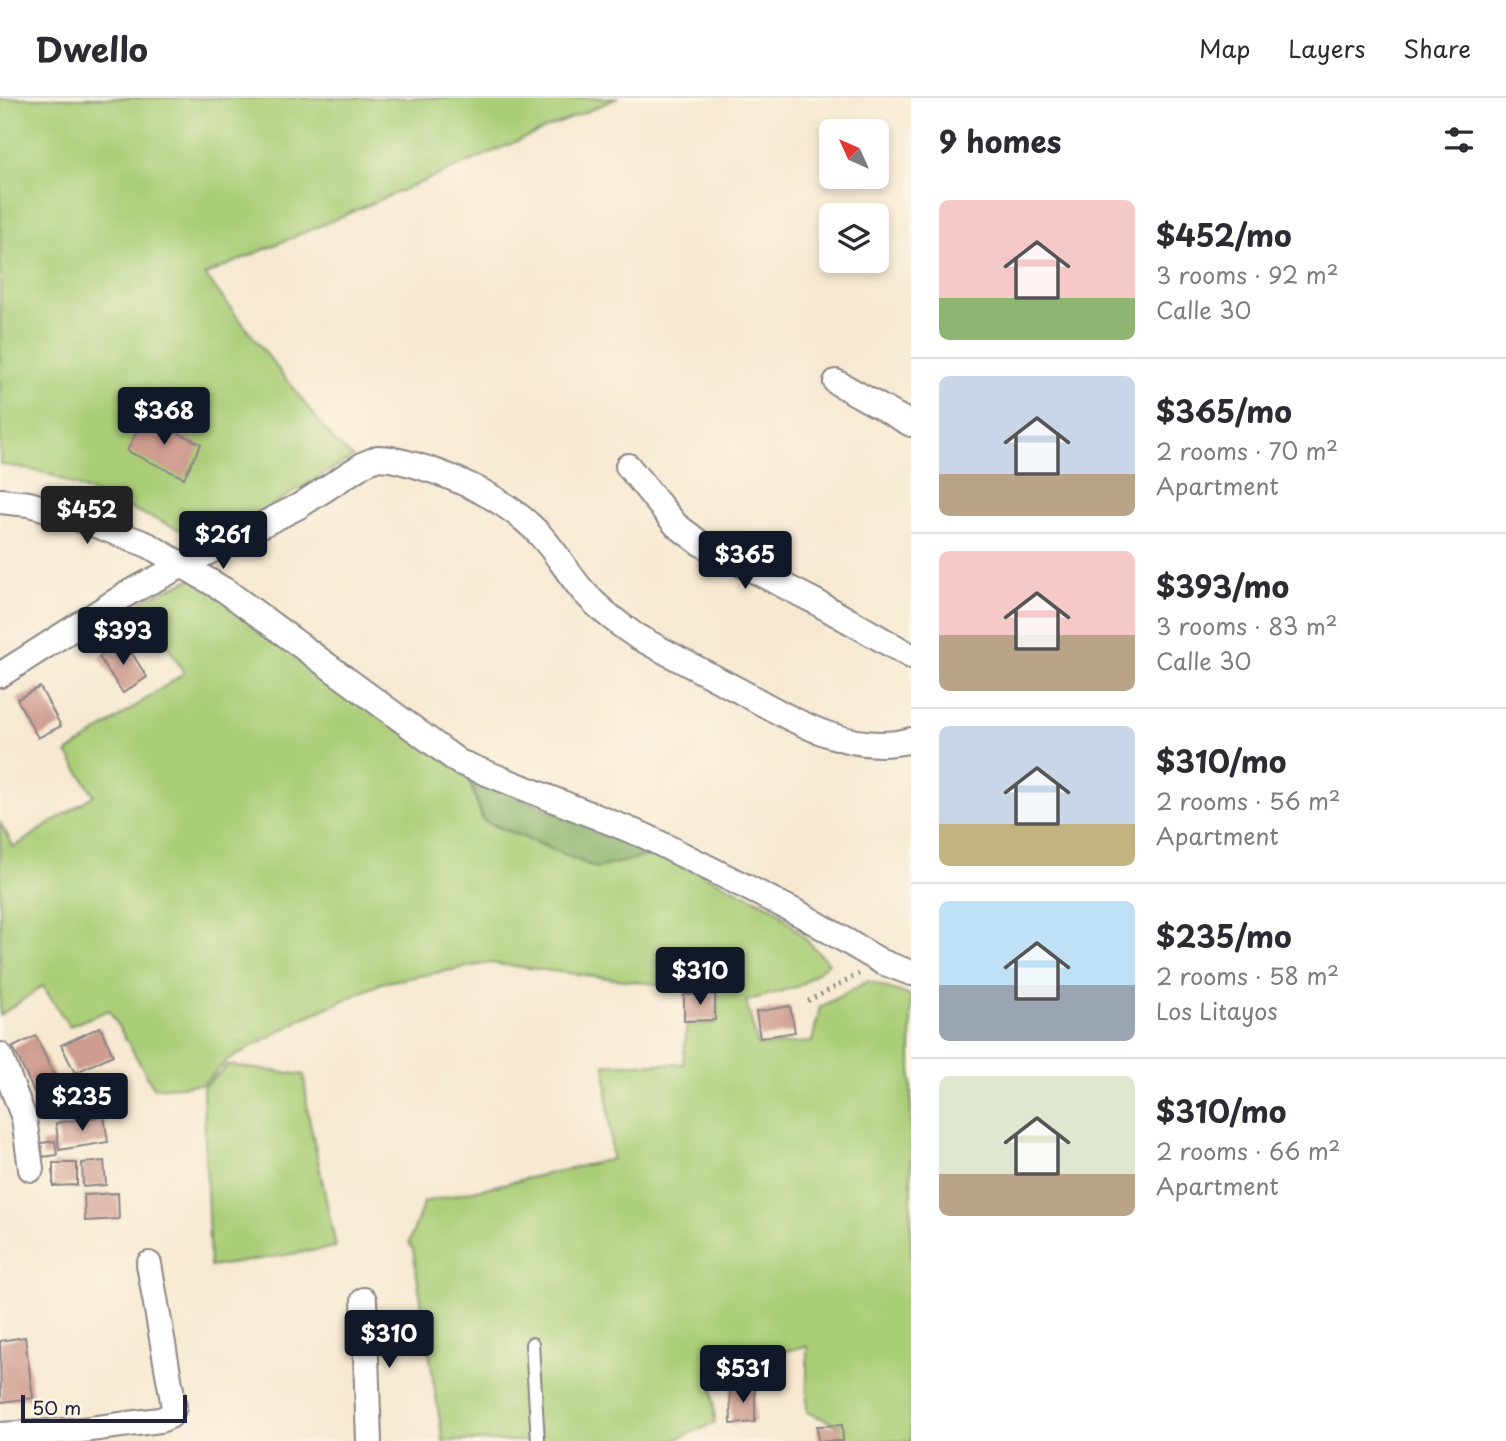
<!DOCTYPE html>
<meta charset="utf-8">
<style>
body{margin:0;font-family:"Playpen Sans",sans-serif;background:#f2f2f3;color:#2b2b33;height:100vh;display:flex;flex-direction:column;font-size:26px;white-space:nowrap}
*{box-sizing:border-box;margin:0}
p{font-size:23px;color:#7c7c81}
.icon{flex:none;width:38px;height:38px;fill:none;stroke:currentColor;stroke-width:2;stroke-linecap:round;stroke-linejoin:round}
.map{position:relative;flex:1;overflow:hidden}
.side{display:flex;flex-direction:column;background:#fff;width:595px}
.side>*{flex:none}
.needle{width:46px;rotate:315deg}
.fabs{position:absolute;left:819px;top:21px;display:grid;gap:14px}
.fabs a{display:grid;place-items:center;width:70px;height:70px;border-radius:10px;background:#fff;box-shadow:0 4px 10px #0003;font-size:35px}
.scale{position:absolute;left:21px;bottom:18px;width:166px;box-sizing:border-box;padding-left:7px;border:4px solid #22223b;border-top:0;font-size:19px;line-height:24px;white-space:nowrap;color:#22223b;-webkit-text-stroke:5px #fcf5e5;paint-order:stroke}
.price{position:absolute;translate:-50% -60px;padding:0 16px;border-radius:7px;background:#111827;color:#fff;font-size:23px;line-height:46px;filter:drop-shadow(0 2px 4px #0008)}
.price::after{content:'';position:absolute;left:50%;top:42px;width:21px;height:16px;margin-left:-10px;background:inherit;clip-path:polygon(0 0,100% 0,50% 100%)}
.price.current{background:#222;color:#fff}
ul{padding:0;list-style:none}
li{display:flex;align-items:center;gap:21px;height:175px;padding:0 28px}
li+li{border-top:2px solid #e1e1e2}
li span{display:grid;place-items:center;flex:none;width:196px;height:140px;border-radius:10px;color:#555}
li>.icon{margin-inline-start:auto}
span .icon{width:84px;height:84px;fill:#fffc;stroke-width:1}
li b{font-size:30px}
h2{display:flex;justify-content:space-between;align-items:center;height:84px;padding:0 28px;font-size:30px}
header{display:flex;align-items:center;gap:42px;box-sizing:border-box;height:98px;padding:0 35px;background:#fff;border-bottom:2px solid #e1e1e2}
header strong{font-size:33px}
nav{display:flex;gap:38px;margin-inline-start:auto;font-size:24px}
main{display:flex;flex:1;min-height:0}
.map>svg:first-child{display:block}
</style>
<header>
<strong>Dwello</strong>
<nav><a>Map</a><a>Layers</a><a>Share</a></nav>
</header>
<main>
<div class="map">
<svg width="911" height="1343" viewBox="0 0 911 1343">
<rect width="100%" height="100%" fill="#fcf5e5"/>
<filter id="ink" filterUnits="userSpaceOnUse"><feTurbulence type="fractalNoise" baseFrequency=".0143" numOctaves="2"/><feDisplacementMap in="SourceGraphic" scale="14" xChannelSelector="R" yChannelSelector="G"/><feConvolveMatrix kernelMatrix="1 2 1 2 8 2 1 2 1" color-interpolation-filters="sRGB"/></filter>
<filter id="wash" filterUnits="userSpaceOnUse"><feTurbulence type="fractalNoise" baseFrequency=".00686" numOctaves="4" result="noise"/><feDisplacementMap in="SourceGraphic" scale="28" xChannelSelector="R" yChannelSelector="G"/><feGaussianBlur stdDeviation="1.57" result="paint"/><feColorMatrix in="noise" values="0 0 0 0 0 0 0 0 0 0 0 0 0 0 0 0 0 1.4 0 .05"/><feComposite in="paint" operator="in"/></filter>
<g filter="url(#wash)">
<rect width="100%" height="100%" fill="#f7e9d1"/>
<!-- green -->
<path fill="#aace78" stroke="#66785a" stroke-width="2" d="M0 0H618L205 177 335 344 353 359 240 426 188 435 46 375 0 366Z
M198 478 468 680 483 723 596 770 658 755 775 810 829 865 799 888 746 903 758 948 812 944 820 909 868 883 911 898V1343H842L840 1328 807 1314V1248L711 1270 715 1325 672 1343H443L413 1152 409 1145 424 1104 612 1061 605 966H683L687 926 716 925 718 894 489 865 382 885 302 921 228 962 203 986 154 990 109 912 69 928 43 888 0 917V725L14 749 94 697 67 655 184 575 141 503Z
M228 967 304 977 308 1015 336 1149 210 1169 203 989Z"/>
<!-- forest -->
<path fill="#87b168" stroke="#546a52" stroke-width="2" d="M470 680 659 755 597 770 483 722Z"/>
<g id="blocks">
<!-- building -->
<path fill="#ce9b8f" d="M144 318 201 346 184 380 127 353Z
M124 543 147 579 123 595 99 559Z
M40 589 61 628 38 640 17 601Z
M715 896V922L684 923V897Z
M790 908 795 934 760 940 756 914Z
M100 929 113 957 75 975 61 947Z
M36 938 57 984 34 994 13 949Z
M104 1018 108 1044 59 1052 56 1025Z
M55 1043 57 1057 43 1059 41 1045Z
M104 1063 106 1087 83 1089 82 1065Z
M53 1065H77V1087L53 1088Z
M118 1095 119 1121 85 1123 84 1097Z
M25 1239 33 1300 1 1304 0 1243Z
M755 1289V1324L731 1326 730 1290Z
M842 1327 843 1343H818L817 1328Z"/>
</g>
</g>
<g filter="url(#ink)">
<use href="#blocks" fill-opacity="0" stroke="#8c8686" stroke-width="2"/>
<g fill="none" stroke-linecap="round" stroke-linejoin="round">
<defs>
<path id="service" d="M532 1246 538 1343"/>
<path id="minor" d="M836 284 911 326
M628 368 676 427 700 445 814 503 911 558
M0 403 29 406 72 418 148 447 226 493 459 664 645 738 802 817 882 864 911 875
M0 577 130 494 299 408 364 366 378 360 391 361C445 373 503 397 541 438 557 455 568 476 583 493 599 511 617 525 636 538 669 556 703 574 736 591 789 619 848 659 911 642
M0 957 24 1020 31 1071
M364 1202 369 1343
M0 1337 82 1332 160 1322 170 1318 174 1309 149 1166"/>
</defs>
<!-- service casing -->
<use href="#service" stroke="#8c8686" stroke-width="16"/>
<!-- minor casing -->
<use href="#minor" stroke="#8c8686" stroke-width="28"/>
<!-- path -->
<path stroke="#8c8686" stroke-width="4.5" stroke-dasharray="2 5" stroke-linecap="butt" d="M808 903 859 876"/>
<!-- service -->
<use href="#service" stroke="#fff" stroke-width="12"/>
<!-- minor -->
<use href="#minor" stroke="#fff" stroke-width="24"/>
</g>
</g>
</svg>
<div class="fabs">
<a><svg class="needle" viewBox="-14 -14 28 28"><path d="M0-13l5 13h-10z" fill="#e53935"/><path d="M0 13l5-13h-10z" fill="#7c7c81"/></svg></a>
<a><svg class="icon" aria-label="layers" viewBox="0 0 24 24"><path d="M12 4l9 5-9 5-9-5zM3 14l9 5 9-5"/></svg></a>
</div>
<div class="scale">50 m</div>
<b class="price" style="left:164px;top:349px">$368</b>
<b class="price current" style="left:87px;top:448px">$452</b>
<b class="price" style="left:223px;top:473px">$261</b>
<b class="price" style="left:745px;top:493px">$365</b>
<b class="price" style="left:123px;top:569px">$393</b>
<b class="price" style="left:700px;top:909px">$310</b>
<b class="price" style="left:82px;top:1035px">$235</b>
<b class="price" style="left:389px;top:1272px">$310</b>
<b class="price" style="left:743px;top:1307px">$531</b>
</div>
<section class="side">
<h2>9 homes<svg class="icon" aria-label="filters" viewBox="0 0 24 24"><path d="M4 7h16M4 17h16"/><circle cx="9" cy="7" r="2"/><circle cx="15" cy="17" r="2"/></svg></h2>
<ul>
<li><span style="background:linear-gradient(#f6c9c9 70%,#8fb573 0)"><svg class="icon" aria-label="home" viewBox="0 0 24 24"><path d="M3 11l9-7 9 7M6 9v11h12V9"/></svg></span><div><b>$452/mo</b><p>3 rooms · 92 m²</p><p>Calle 30</p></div></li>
<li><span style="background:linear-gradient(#c9d6e8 70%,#b9a48a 0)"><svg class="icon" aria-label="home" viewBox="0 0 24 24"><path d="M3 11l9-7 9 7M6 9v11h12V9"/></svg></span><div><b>$365/mo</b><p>2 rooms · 70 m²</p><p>Apartment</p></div></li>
<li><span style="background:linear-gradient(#f6c9c9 60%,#b9a48a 0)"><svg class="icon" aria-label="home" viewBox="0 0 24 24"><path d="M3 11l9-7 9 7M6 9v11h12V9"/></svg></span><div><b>$393/mo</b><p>3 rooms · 83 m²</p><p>Calle 30</p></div></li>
<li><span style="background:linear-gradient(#c9d6e8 70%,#c2b280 0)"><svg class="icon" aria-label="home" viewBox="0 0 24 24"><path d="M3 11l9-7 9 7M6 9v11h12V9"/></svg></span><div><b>$310/mo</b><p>2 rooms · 56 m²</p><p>Apartment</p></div></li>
<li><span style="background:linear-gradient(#bfe0f5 60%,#9aa5b1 0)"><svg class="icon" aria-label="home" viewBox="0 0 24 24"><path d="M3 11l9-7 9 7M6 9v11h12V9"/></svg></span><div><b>$235/mo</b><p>2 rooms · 58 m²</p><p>Los Litayos</p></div></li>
<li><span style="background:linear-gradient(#dfe7d0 70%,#b9a48a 0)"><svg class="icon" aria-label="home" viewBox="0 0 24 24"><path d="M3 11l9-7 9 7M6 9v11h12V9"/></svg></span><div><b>$310/mo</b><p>2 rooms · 66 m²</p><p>Apartment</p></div></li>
</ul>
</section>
</main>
